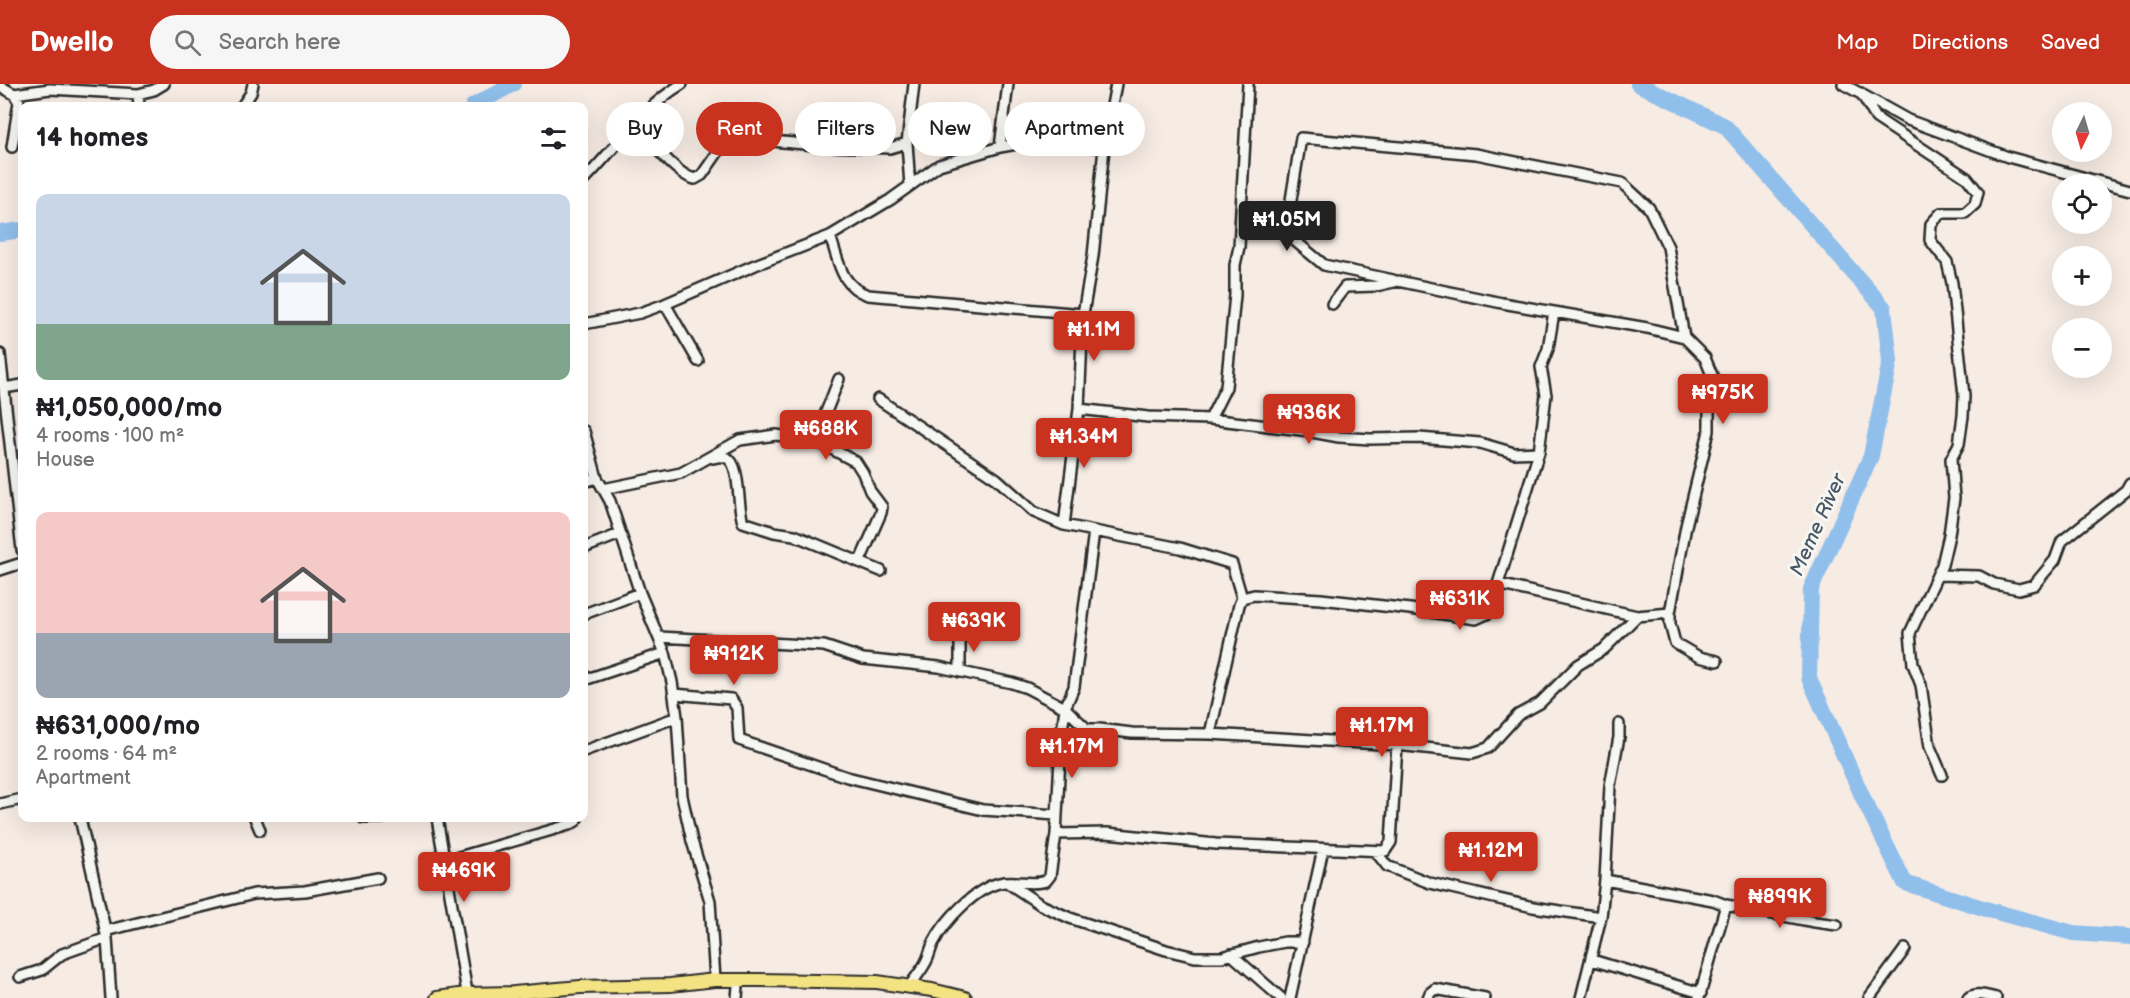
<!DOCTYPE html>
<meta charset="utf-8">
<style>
body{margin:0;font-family:"Balsamiq Sans",sans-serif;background:#f6f6f6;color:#202124;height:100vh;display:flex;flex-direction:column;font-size:22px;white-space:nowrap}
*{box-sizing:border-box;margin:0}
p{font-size:20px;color:#757577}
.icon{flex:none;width:33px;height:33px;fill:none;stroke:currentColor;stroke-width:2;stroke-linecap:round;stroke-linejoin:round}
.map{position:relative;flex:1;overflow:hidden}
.panel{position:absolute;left:18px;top:18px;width:570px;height:720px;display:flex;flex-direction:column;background:#fff;border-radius:12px;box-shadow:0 6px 24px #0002}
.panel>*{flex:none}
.banner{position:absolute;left:606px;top:18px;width:570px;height:54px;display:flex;gap:12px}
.needle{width:39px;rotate:185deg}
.buttons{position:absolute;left:2052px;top:18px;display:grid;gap:12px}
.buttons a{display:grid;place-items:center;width:60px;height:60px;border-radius:50%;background:#fff;box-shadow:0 6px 24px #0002;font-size:30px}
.price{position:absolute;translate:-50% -51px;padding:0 14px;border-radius:6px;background:#c8321e;color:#fff;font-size:20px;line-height:39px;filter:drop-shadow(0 2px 3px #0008)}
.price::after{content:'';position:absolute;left:50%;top:36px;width:18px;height:14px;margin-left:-9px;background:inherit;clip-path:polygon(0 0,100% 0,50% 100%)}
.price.active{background:#222;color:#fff}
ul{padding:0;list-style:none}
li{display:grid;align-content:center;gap:12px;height:318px;padding:0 18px}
li span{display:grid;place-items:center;height:186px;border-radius:12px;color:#555}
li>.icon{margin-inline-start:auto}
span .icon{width:108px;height:108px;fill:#fffc;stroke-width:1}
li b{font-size:26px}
h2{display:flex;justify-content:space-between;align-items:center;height:72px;padding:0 18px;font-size:26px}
.tag{padding:0 21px;border-radius:27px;background:#fff;box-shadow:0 6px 24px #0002;font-size:21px;line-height:54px}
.tag.active{background:#c8321e;color:#fff}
header{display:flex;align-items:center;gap:36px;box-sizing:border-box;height:84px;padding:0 30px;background:#c8321e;color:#fff}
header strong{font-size:28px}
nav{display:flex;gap:33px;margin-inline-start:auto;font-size:21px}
.search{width:420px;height:54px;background:#f6f6f6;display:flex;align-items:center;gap:15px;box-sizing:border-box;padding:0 21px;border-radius:33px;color:#757577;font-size:22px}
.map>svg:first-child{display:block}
</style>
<header>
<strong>Dwello</strong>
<div class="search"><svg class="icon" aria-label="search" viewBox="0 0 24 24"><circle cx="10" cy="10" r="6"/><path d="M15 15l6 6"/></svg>Search here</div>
<nav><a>Map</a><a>Directions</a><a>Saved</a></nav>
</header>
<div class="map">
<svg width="2130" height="914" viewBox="0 0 2130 914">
<rect width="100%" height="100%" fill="#f7ece4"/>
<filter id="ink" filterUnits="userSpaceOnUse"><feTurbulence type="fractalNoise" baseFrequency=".0167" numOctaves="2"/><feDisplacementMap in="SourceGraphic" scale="12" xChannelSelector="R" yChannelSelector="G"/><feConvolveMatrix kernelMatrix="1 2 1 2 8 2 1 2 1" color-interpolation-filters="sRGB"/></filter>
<g filter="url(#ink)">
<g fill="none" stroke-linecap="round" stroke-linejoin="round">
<!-- river -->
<path stroke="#90bfeb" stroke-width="16" d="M1638 0 1725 42 1884 224 1890 277 1871 372 1811 505 1809 594 1864 716 1905 799 1989 826 2073 849 2130 853
M473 22 513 0
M0 149 22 146"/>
<defs>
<path id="minor" d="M1843 0 1908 36 2008 73 2130 106
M0 2 14 10 50 5 138 10 154 6 164 0
M1861 9 1876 34 1967 94 1978 108 1975 120 1965 129H1941L1931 140 1930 156 1947 178 1952 199 1964 312 1963 332 1959 360 1951 375 1954 414 1949 451 1942 481 1910 549 1913 580 1921 601 1930 663 1942 691
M138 10 139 22
M242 22 251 9 253 0
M636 41C650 56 677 92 695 95L702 91 720 65 740 54 826 62 890 64 907 59
M12 63 19 18 14 10
M1000 63 1008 0
M584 96C616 64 642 24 682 0
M910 102 907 59 914 0
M830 152C839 177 840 202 868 211L1083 230
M1393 196 1324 181 1295 157 1291 116 1301 54 1476 70 1622 99 1649 124 1668 163 1684 253
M665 220 698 277
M1332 220 1345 203 1376 202 1398 197 1502 219 1647 244 1684 253 1705 274 1714 296 1709 323V347L1686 442 1670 529V540L1675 559 1699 573 1717 577
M584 240 640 229 665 220 755 181 830 152 890 116 939 81 1000 63 1035 57 1068 59 1104 64
M0 270 22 466
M4 304 22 301
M878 315 997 395 1034 428 1064 441 1094 447 1074 603 1065 624 1061 655 1056 750 1050 792 1046 797C1031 802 1015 795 999 799 975 805 945 836 934 858 931 863 930 870 927 876 923 885 915 894 909 903
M1079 325 1148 333 1210 335 1301 346 1339 353 1370 355 1419 354 1480 359 1514 369 1539 368
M1210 335 1226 303 1235 211V181L1239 163 1248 0
M584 347 597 394 610 417 640 509 665 569 672 598 677 633 682 712 692 757 710 817 715 896
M815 356 839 295
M713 374C717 373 723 372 727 374 741 380 737 423 743 438L774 448 794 451 881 487
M584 398 597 394
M603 405 681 389 740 356 776 351 815 356 856 378 863 389 870 407 882 423 881 429 860 477
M1064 441 1079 325 1083 230 1093 172 1104 64 1116 0
M1094 447 1180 464 1232 480 1242 514 1239 521 1210 650
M584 464 620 450
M0 486 22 479
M1937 491 1979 492 1994 500 2019 505 2034 501 2055 476 2062 457 2126 406 2130 399
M1498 500 1637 532 1670 529
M1242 514 1254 511 1321 515 1410 525 1476 535 1487 530 1498 500 1539 368 1546 311 1541 283 1548 265 1554 228
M584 530 640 509
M659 553 824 562 863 575 939 583 1012 599 1027 604 1065 624 1087 645
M960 588V550
M584 596 665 569
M674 610 731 615 737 624 739 656 847 693 983 726 1057 731
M1061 655 1087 645H1099L1132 649 1210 650 1397 661 1472 669 1488 664 1518 631 1540 619 1578 581 1604 565 1637 532
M584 667 677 633
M0 720 22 715
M80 734 107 854 111 914
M255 734 260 746
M363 734H382
M437 734 468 914
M1056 750 1107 749 1216 760 1385 767 1391 758 1397 661
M1376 768 1387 782 1430 799 1533 823 1601 833
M445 777 569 741 576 737 577 734
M1605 796 1713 816 1726 821 1699 914
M1008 799 1041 821 1070 834 1166 866 1195 873H1222L1259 863 1285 858H1303
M1726 821 1815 838 1837 841
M105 847 254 810 305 807 378 794
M1231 870 1281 914
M1592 876 1701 909
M20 893 42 886 62 870 107 854
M737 914 738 902
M1290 914 1323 765
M1428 914 1430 909 1435 905 1485 914
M1581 914 1601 833 1605 796 1610 702 1619 653V640
M1869 914 1905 865
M1968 914C1976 908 1987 912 1996 914"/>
<path id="major" d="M437 914 466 910 514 909 580 903 670 901 715 896H759L877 898 932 906 965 914"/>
</defs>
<!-- minor casing -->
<use href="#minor" stroke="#2b2b2b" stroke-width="14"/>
<!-- major casing -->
<use href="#major" stroke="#2b2b2b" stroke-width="16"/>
<!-- minor -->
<use href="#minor" stroke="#f6f6f2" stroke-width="9"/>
<!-- major -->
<use href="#major" stroke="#f4e382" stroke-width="12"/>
</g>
</g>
<g text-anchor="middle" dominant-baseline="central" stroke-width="6" stroke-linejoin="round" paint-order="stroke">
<!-- water labels -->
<g font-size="20" font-style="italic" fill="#495765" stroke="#f6f6f2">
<text transform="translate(1818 441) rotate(-66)">Meme River</text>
</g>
</g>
</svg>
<div class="buttons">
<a><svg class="needle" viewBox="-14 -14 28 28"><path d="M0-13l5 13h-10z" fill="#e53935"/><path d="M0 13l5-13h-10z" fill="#757577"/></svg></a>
<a><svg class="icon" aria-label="locate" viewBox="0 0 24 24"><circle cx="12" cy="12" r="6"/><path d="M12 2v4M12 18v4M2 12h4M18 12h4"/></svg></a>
<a>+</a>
<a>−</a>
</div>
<b class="price active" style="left:1287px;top:168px">₦1.05M</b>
<b class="price" style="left:1094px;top:278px">₦1.1M</b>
<b class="price" style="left:1723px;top:341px">₦975K</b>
<b class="price" style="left:1309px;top:361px">₦936K</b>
<b class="price" style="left:826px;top:377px">₦688K</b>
<b class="price" style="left:1084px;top:385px">₦1.34M</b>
<b class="price" style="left:1460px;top:547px">₦631K</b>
<b class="price" style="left:974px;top:569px">₦639K</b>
<b class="price" style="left:734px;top:602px">₦912K</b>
<b class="price" style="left:1382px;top:674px">₦1.17M</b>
<b class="price" style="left:1072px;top:695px">₦1.17M</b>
<b class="price" style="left:1491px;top:799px">₦1.12M</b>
<b class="price" style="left:464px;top:819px">₦469K</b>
<b class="price" style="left:1780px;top:845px">₦899K</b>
<div class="banner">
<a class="tag">Buy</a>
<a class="tag active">Rent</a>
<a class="tag">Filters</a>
<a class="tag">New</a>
<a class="tag">Apartment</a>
</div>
<section class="panel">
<h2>14 homes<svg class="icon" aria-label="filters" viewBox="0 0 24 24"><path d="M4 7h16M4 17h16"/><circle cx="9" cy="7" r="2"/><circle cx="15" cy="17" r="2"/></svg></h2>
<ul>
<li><span style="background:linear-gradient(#c9d6e8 70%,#7fa58c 0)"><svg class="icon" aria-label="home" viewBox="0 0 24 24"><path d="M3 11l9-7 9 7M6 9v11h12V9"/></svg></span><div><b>₦1,050,000/mo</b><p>4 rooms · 100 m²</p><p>House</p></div></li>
<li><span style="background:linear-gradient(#f6c9c9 65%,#9aa5b1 0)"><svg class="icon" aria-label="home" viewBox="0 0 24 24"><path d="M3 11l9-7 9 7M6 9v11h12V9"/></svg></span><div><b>₦631,000/mo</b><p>2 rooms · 64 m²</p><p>Apartment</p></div></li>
</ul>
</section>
</div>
